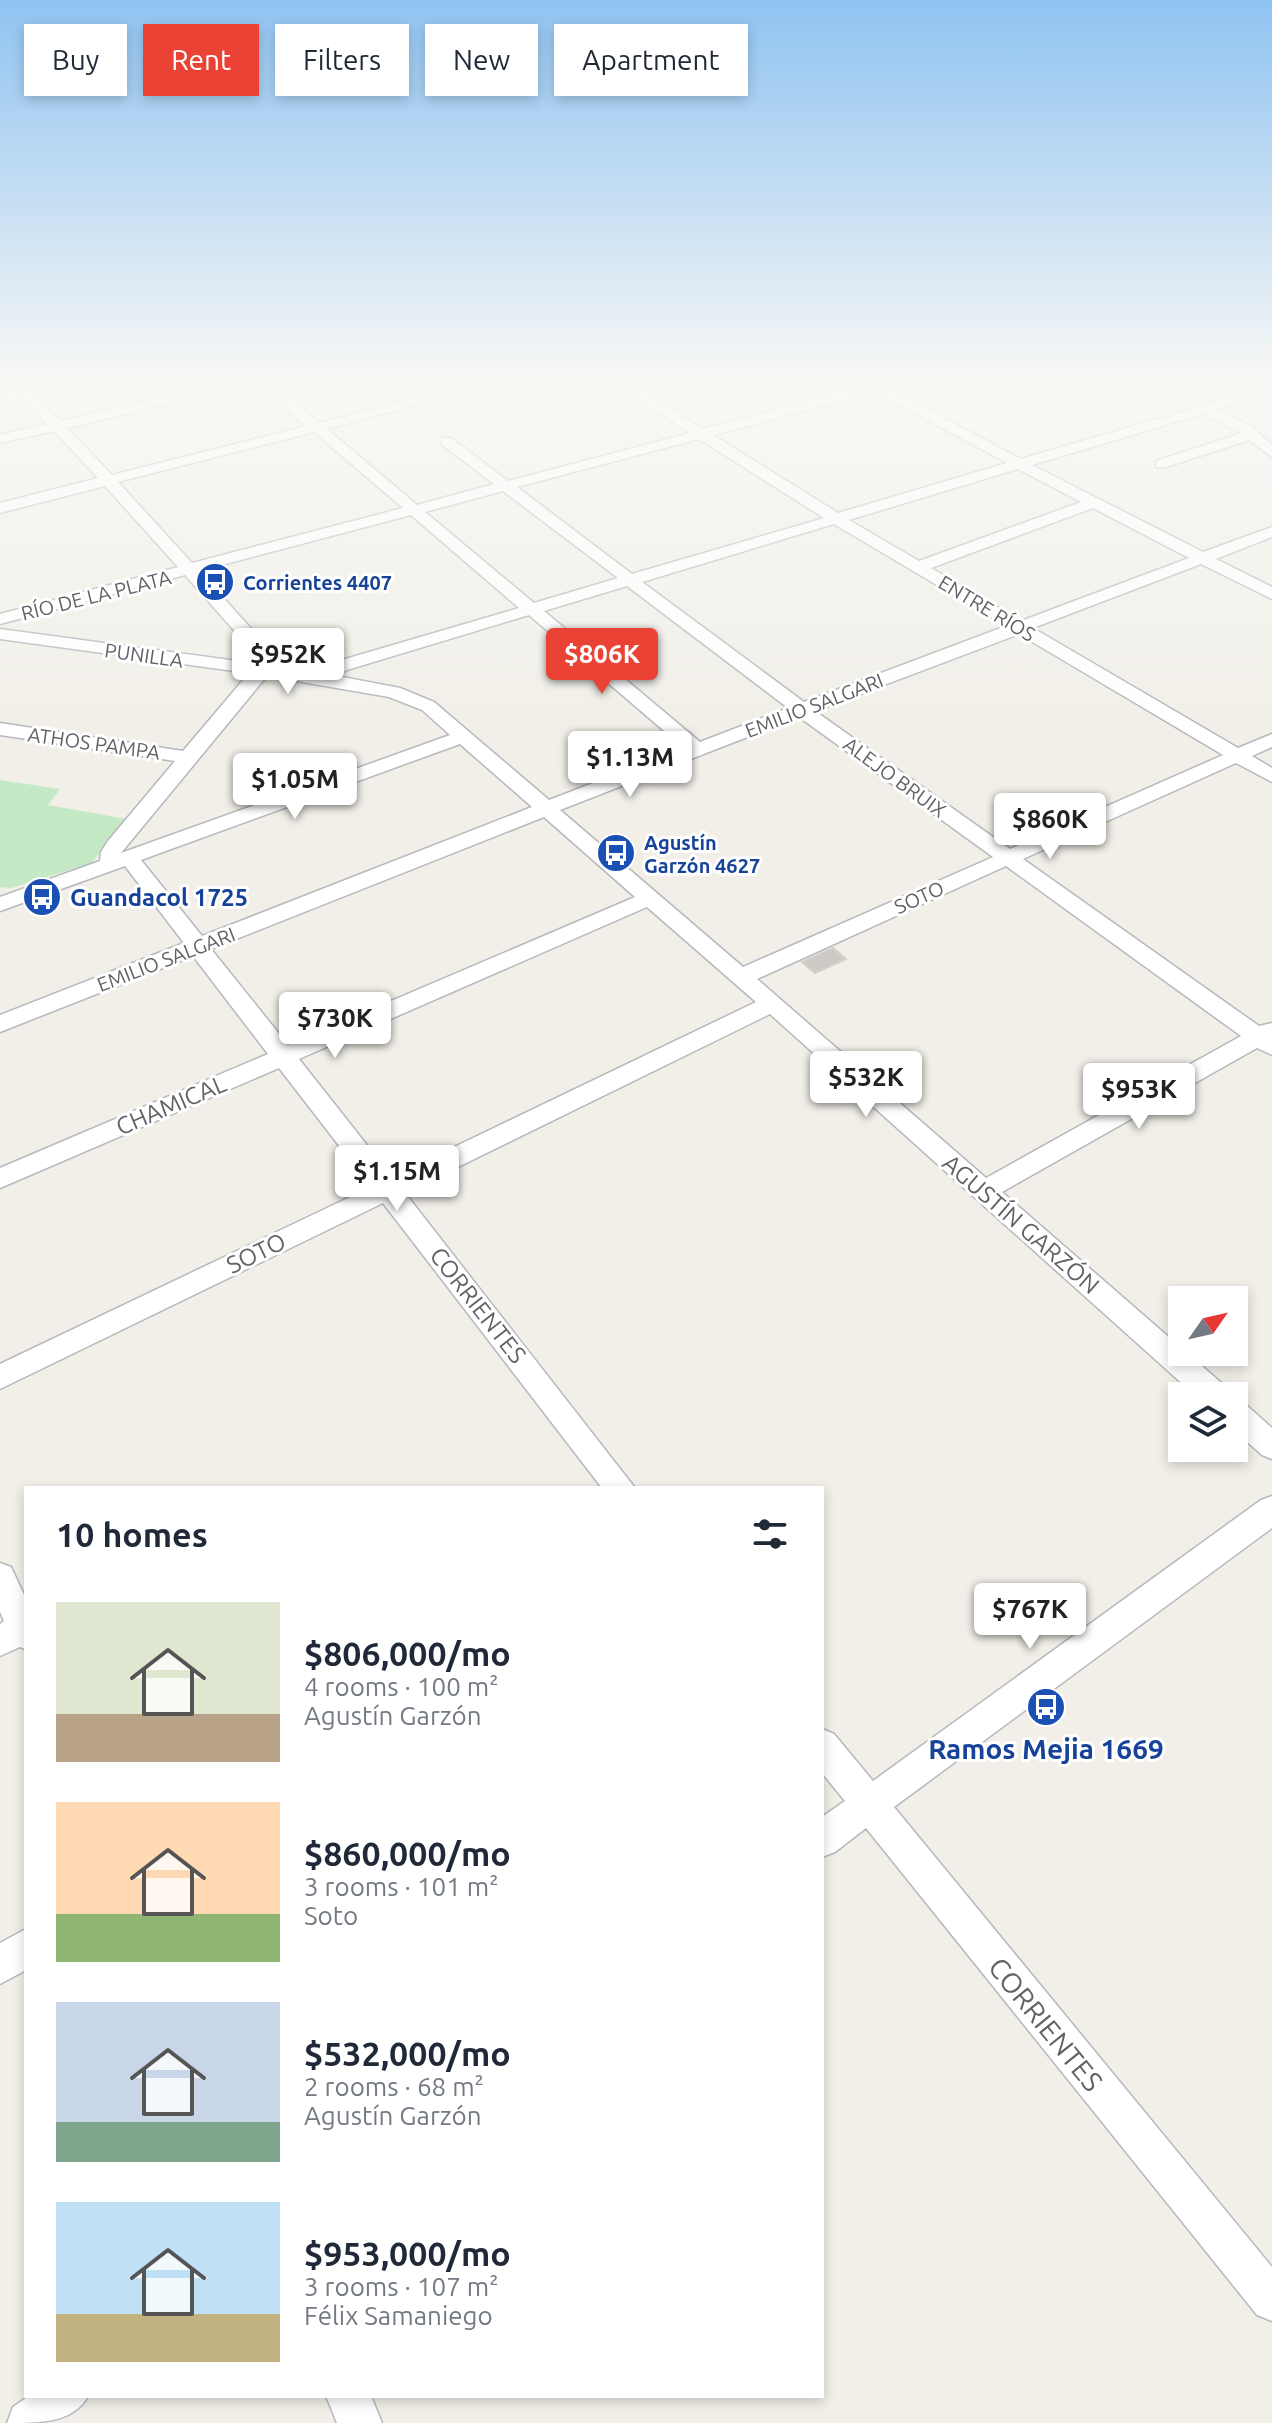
<!DOCTYPE html>
<meta charset="utf-8">
<style>
body{margin:0;font-family:Ubuntu,sans-serif;background:#f2f2f3;color:#1f2937;height:100vh;display:flex;flex-direction:column;font-size:30px;white-space:nowrap}
*{box-sizing:border-box;margin:0}
p{font-size:26px;color:#747a83}
.icon{flex:none;width:44px;height:44px;fill:none;stroke:currentColor;stroke-width:2;stroke-linecap:round;stroke-linejoin:round}
.map{position:relative;flex:1;overflow:hidden}
.side{position:absolute;left:24px;top:1486px;width:800px;height:912px;display:flex;flex-direction:column;background:#fff;border-radius:0px;box-shadow:0 4px 12px #0003}
.side>*{flex:none}
.banner{position:absolute;left:24px;top:24px;width:800px;height:72px;display:flex;gap:16px}
.needle{width:52px;rotate:56deg}
.controls{position:absolute;left:1168px;top:1286px;display:grid;gap:16px}
.controls a{display:grid;place-items:center;width:80px;height:80px;border-radius:0px;background:#fff;box-shadow:0 4px 12px #0003;font-size:40px}
.price{position:absolute;translate:-50% -68px;padding:0 18px;border-radius:8px;background:#fff;color:#222;font-size:26px;line-height:52px;filter:drop-shadow(0 2px 4px #0008)}
.price::after{content:'';position:absolute;left:50%;top:48px;width:24px;height:18px;margin-left:-12px;background:inherit;clip-path:polygon(0 0,100% 0,50% 100%)}
.price.on{background:#ea4335;color:#fff}
ul{padding:0;list-style:none}
li{display:flex;align-items:center;gap:24px;height:200px;padding:0 32px}
li span{display:grid;place-items:center;flex:none;width:224px;height:160px;border-radius:0px;color:#555}
li>.icon{margin-inline-start:auto}
span .icon{width:96px;height:96px;fill:#fffc;stroke-width:1}
li b{font-size:34px}
h2{display:flex;justify-content:space-between;align-items:center;height:96px;padding:0 32px;font-size:34px}
.chip{padding:0 28px;border-radius:0px;background:#fff;box-shadow:0 4px 12px #0003;font-size:28px;line-height:72px}
.chip.on{background:#ea4335;color:#fff}
.map>svg:first-child{display:block}
</style>
<div class="map">
<svg width="1272" height="2423" viewBox="0 0 1272 2423">
<rect width="100%" height="100%" fill="#f1efe8"/>
<!-- green -->
<path fill="#c5e8c5" d="M0 780 60 789 48 805 126 819 92 863 11 888 0 887Z"/>
<!-- building -->
<path fill="#cccac5" stroke="#d6d1c6" stroke-width="2" d="M833 948 846 959 815 973 802 962Z"/>
<g fill="none" stroke-linecap="round" stroke-linejoin="round">
<defs>
<path id="minor" d="M11 385H26L29 388 69 385 35 395 60 421 217 385H243L67 428 112 475 306 426 259 385H274L319 423 466 385H490L327 429 417 505 494 484 441 444V438H451L508 481 690 433 616 385H633L703 429 865 385H895L889 389 1021 459 1191 409 1142 385H1161L1204 405 1272 385V393L1216 410 1250 425 1272 445V457L1249 440 1166 467H1156V461L1242 433 1202 414 1032 465 1203 552 1272 527V537L1216 559 1272 587V599L1201 564 1033 628 1238 748 1272 734V747L1252 756 1272 768V782L1236 763 1023 859 1259 1026 1272 1023V1055L1257 1048 1002 1192 1226 1387 1230 1396H1196L770 1014 405 1193 635 1488H602L383 1203 0 1389V1364L371 1187 279 1068 0 1188V1168L268 1054 193 956 0 1032V1015L184 943 125 866 0 911V897L100 861 101 852 108 841 175 761 0 735V723L183 751 249 673 0 639V629L260 664 261 661 185 575 0 624V614L178 567 105 486 0 513V503L98 478 54 431 0 443V435L47 424 23 398 0 403V395L16 391ZM876 392 1007 463 838 513 713 435ZM314 432 403 508 192 563 118 482ZM699 439 824 518 632 574 517 487ZM1018 469 1081 502 919 561 849 520ZM503 491 618 578 534 603 425 512ZM1093 508 1189 558 1021 621 931 568ZM411 515 519 608 335 662 317 672 277 667 276 656 199 571ZM834 524 1006 626 804 702 642 582ZM627 586 788 708 700 742 544 611ZM529 615 684 748 549 800 434 702 400 688 337 676 347 670ZM1019 634 1223 755 1010 849 815 711ZM267 676 389 697 422 710 450 735 121 853ZM799 717 993 857 743 967 560 810ZM460 744 532 807 202 936 141 860ZM544 817 635 897 288 1045 211 949ZM1006 866 1241 1036 986 1178 757 979ZM647 907 756 1002 392 1177 299 1059Z
M1234 1400 1244 1403 1272 1428V1459L1262 1455 1234 1430Z
M1272 1496V1528L894 1807 1272 2267V2321L1257 2315 866 1828 835 1852 822 1857V1817L845 1801 822 1773V1729L834 1734 873 1781 1261 1500Z
M0 1563 11 1567 26 1599V1649L20 1647 0 1656V1624L4 1621 0 1612Z
M26 1929V1970L0 1984V1943Z
M29 2396H88C73 2423 41 2423 7 2423L13 2407Z
M326 2396H371L382 2423H337Z"/>
</defs>
<!-- minor casing -->
<use href="#minor" stroke="#b5b8bc" stroke-width="3"/>
<!-- minor -->
<use href="#minor" fill="#fff" fill-rule="evenodd"/>
</g>
<!-- sky -->
<linearGradient id="sky" x2="0" y2="1"><stop stop-color="#8fc3f1"/><stop offset="0.53" stop-color="#f9f8f5"/><stop offset="1" stop-color="#f9f8f5" stop-opacity="0"/></linearGradient>
<rect width="1272" height="724" fill="url(#sky)"/>
<!-- icons -->
<defs>
<symbol id="bus-disc" viewBox="-11 -11 22 22"><circle r="9.5" fill="#1a4fb4" stroke="#fff"/><path d="M-5-6H5V4H4V6H2V4H-2V6H-4V4H-5ZM-3.5-4V0h7V-4ZM-3.5 1.2v1.5H-2V1.2ZM2 1.2v1.5H3.5V1.2Z" fill="#fff"/></symbol>
</defs>
<g fill-rule="evenodd">
<use href="#bus-disc" x="193" y="560" width="44" height="44"/>
<use href="#bus-disc" x="594" y="831" width="44" height="44"/>
<use href="#bus-disc" x="20" y="875" width="44" height="44"/>
<use href="#bus-disc" x="1024" y="1685" width="44" height="44"/>
</g>
<g text-anchor="middle" dominant-baseline="central" stroke-width="6" stroke-linejoin="round" paint-order="stroke">
<!-- far-transit labels -->
<g font-size="20" font-weight="bold" fill="#164399" stroke="#fff" text-anchor="start">
<text x="243" y="582">Corrientes 4407</text>
<text x="644" y="842">Agustín<tspan x="644" dy="23">Garzón 4627</tspan></text>
</g>
<!-- far-street labels -->
<g font-size="20" fill="#5f6368" stroke="#fff">
<text transform="translate(96 595) rotate(-14)">RÍO DE LA PLATA</text>
<text transform="translate(987 608) rotate(31)">ENTRE RÍOS</text>
<text transform="translate(144 655) rotate(8)">PUNILLA</text>
<text transform="translate(814 705) rotate(-21)">EMILIO SALGARI</text>
<text transform="translate(94 743) rotate(8)">ATHOS PAMPA</text>
<text transform="translate(895 777) rotate(36)">ALEJO BRUIX</text>
<text transform="translate(919 897) rotate(-24)">SOTO</text>
<text transform="translate(166 959) rotate(-21)">EMILIO SALGARI</text>
</g>
<!-- transit labels -->
<g font-size="24" font-weight="bold" fill="#164399" stroke="#fff" text-anchor="start">
<text x="70" y="897">Guandacol 1725</text>
</g>
<!-- street labels -->
<g font-size="24" fill="#5f6368" stroke="#fff">
<text transform="translate(171 1105) rotate(-23)">CHAMICAL</text>
<text transform="translate(1021 1224) rotate(41)">AGUSTÍN GARZÓN</text>
<text transform="translate(256 1253) rotate(-26)">SOTO</text>
<text transform="translate(478 1305) rotate(52)">CORRIENTES</text>
</g>
<!-- near-transit labels -->
<g font-size="28" font-weight="bold" fill="#164399" stroke="#fff">
<text x="1046" y="1748">Ramos Mejia 1669</text>
</g>
<!-- near-street labels -->
<g font-size="28" fill="#5f6368" stroke="#fff">
<text transform="translate(1046 2024) rotate(51)">CORRIENTES</text>
</g>
</g>
</svg>
<div class="controls">
<a><svg class="needle" viewBox="-14 -14 28 28"><path d="M0-13l5 13h-10z" fill="#e53935"/><path d="M0 13l5-13h-10z" fill="#747a83"/></svg></a>
<a><svg class="icon" aria-label="layers" viewBox="0 0 24 24"><path d="M12 4l9 5-9 5-9-5zM3 14l9 5 9-5"/></svg></a>
</div>
<b class="price" style="left:288px;top:696px">$952K</b>
<b class="price on" style="left:602px;top:696px">$806K</b>
<b class="price" style="left:630px;top:799px">$1.13M</b>
<b class="price" style="left:295px;top:821px">$1.05M</b>
<b class="price" style="left:1050px;top:861px">$860K</b>
<b class="price" style="left:335px;top:1060px">$730K</b>
<b class="price" style="left:866px;top:1119px">$532K</b>
<b class="price" style="left:1139px;top:1131px">$953K</b>
<b class="price" style="left:397px;top:1213px">$1.15M</b>
<b class="price" style="left:1030px;top:1651px">$767K</b>
<div class="banner">
<a class="chip">Buy</a>
<a class="chip on">Rent</a>
<a class="chip">Filters</a>
<a class="chip">New</a>
<a class="chip">Apartment</a>
</div>
<section class="side">
<h2>10 homes<svg class="icon" aria-label="filters" viewBox="0 0 24 24"><path d="M4 7h16M4 17h16"/><circle cx="9" cy="7" r="2"/><circle cx="15" cy="17" r="2"/></svg></h2>
<ul>
<li><span style="background:linear-gradient(#dfe7d0 70%,#b9a48a 0)"><svg class="icon" aria-label="home" viewBox="0 0 24 24"><path d="M3 11l9-7 9 7M6 9v11h12V9"/></svg></span><div><b>$806,000/mo</b><p>4 rooms · 100 m²</p><p>Agustín Garzón</p></div></li>
<li><span style="background:linear-gradient(#ffd9b3 70%,#8fb573 0)"><svg class="icon" aria-label="home" viewBox="0 0 24 24"><path d="M3 11l9-7 9 7M6 9v11h12V9"/></svg></span><div><b>$860,000/mo</b><p>3 rooms · 101 m²</p><p>Soto</p></div></li>
<li><span style="background:linear-gradient(#c9d6e8 75%,#7fa58c 0)"><svg class="icon" aria-label="home" viewBox="0 0 24 24"><path d="M3 11l9-7 9 7M6 9v11h12V9"/></svg></span><div><b>$532,000/mo</b><p>2 rooms · 68 m²</p><p>Agustín Garzón</p></div></li>
<li><span style="background:linear-gradient(#bfe0f5 70%,#c2b280 0)"><svg class="icon" aria-label="home" viewBox="0 0 24 24"><path d="M3 11l9-7 9 7M6 9v11h12V9"/></svg></span><div><b>$953,000/mo</b><p>3 rooms · 107 m²</p><p>Félix Samaniego</p></div></li>
</ul>
</section>
</div>
